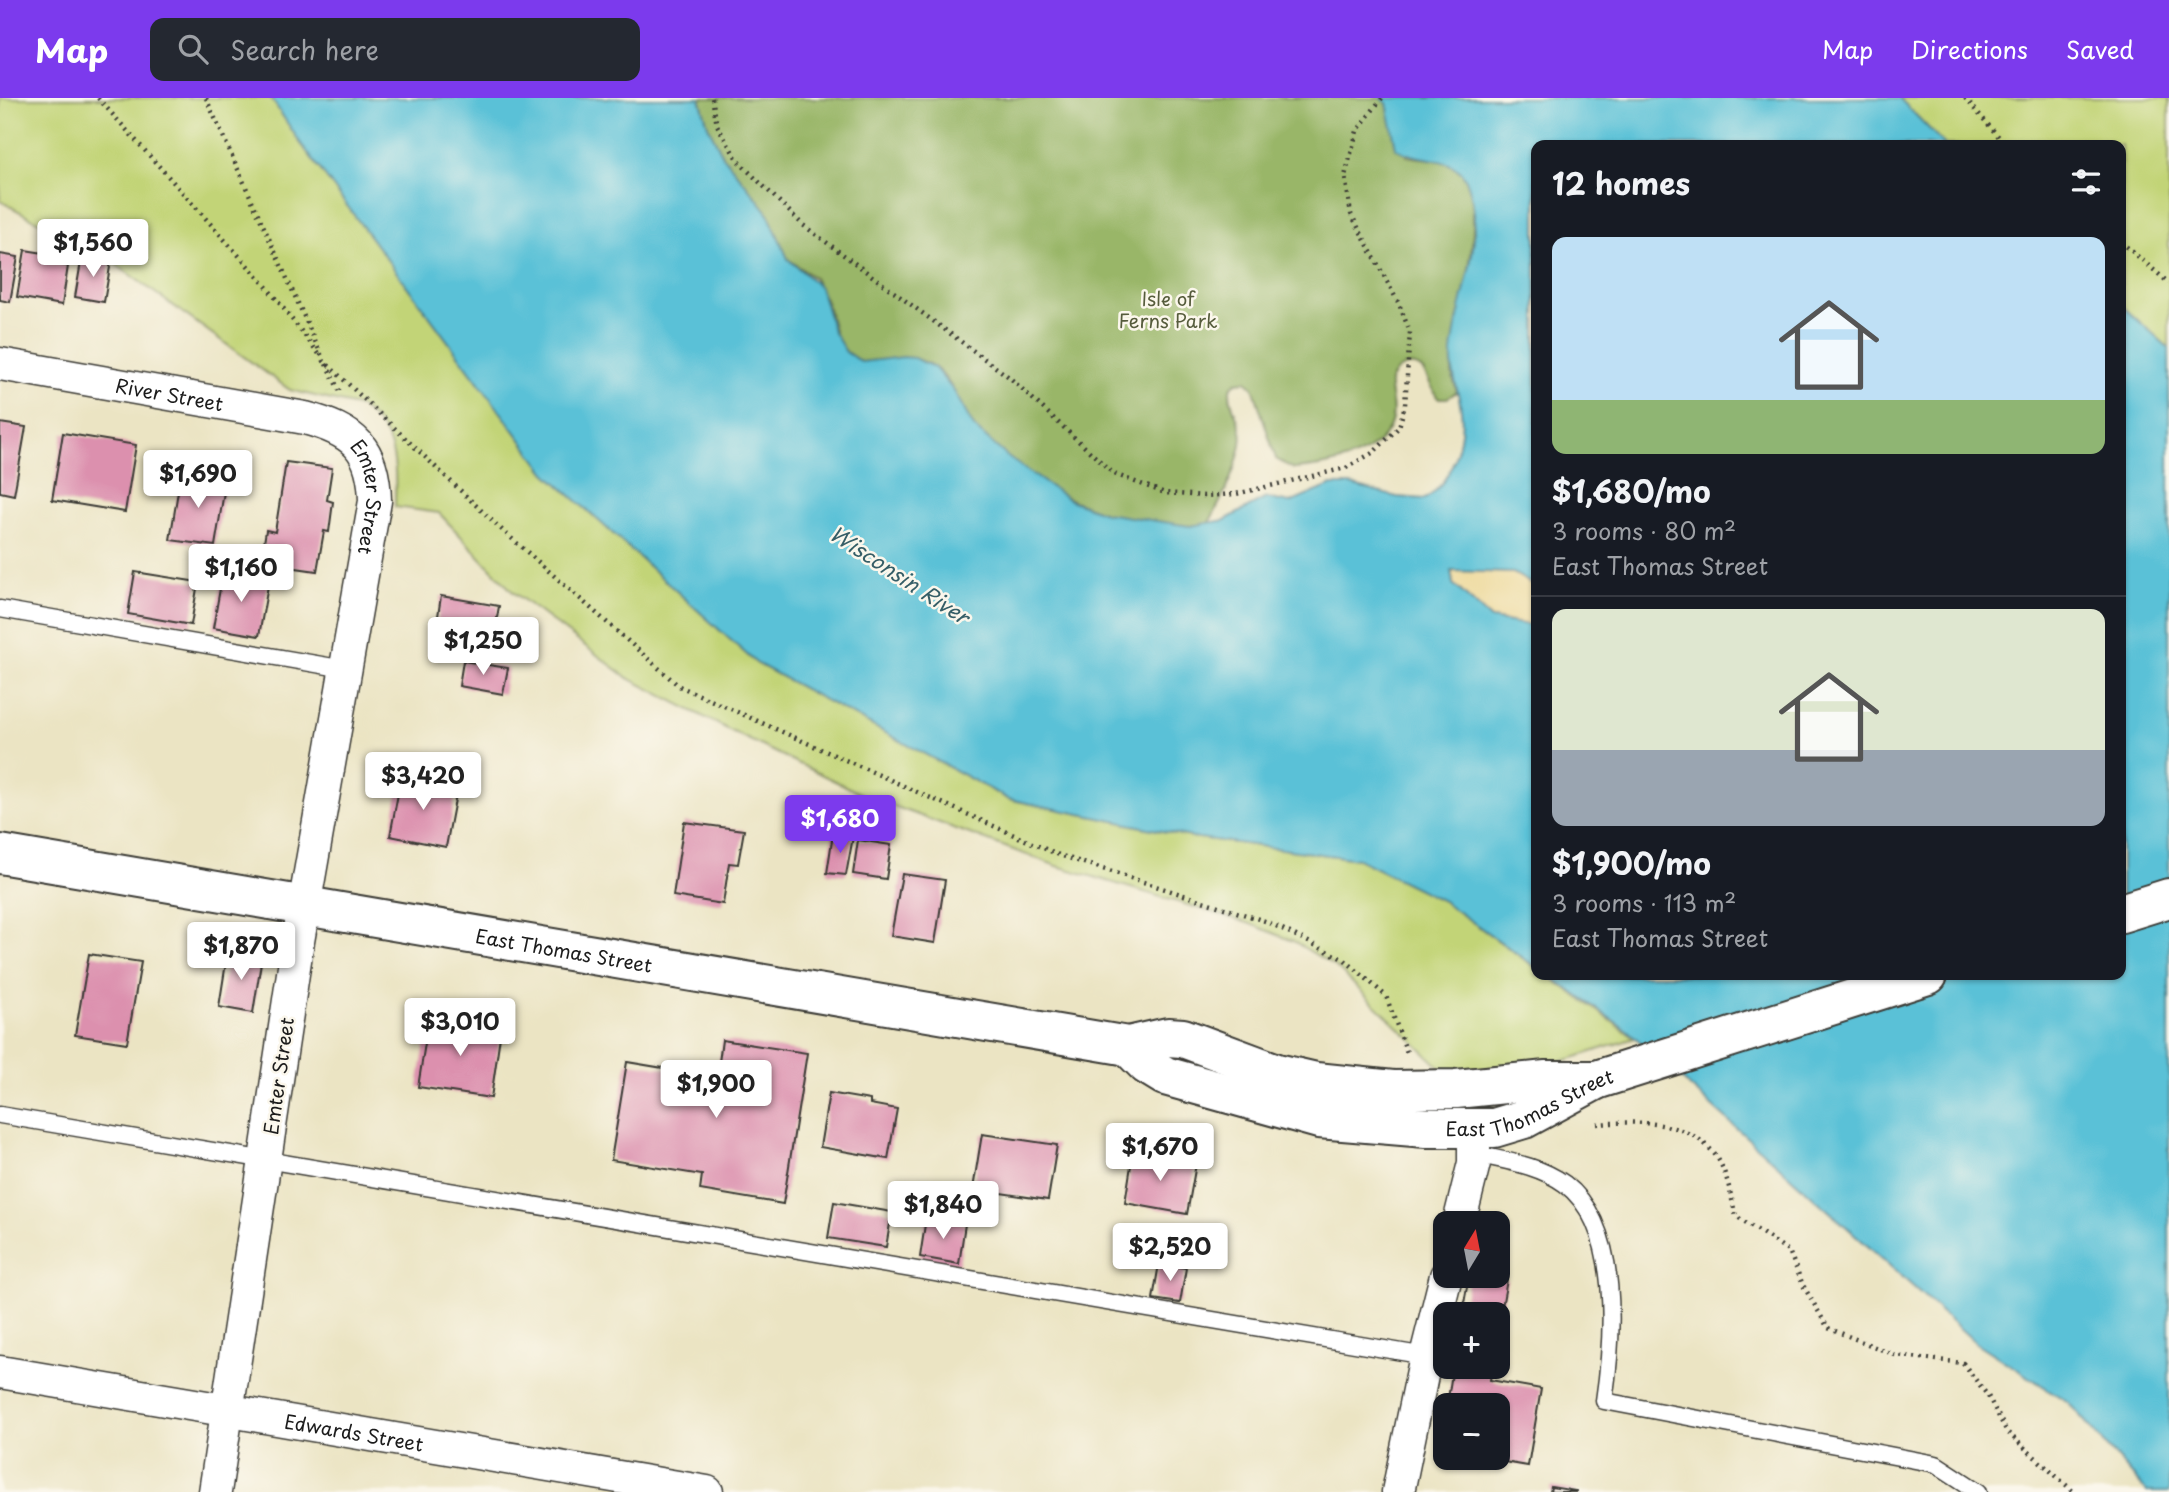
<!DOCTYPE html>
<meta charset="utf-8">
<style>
body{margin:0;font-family:"Playpen Sans",sans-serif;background:#242831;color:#f1f3f6;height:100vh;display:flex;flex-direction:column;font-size:26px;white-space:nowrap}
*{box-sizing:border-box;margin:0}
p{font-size:23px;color:#9ea1a6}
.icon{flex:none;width:38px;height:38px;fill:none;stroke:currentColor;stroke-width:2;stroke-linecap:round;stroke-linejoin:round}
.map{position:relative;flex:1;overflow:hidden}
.details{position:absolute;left:1531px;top:42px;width:595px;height:840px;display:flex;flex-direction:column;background:#171b24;border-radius:14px;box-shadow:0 2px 5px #0004}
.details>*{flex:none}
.needle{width:46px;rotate:10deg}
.controls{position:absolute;left:1433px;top:1113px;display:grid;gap:14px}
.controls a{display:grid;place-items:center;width:77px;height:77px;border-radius:14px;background:#171b24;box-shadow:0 2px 5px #0004;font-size:35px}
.price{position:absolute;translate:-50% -60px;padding:0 16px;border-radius:7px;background:#fff;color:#222;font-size:23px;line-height:46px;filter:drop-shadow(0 2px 4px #0008)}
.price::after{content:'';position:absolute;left:50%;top:42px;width:21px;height:16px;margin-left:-10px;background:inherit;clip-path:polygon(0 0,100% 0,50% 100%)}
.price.on{background:#7c3aed;color:#fff}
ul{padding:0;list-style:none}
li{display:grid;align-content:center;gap:14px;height:371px;padding:0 21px}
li+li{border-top:2px solid #363941}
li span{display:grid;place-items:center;height:217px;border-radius:14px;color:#555}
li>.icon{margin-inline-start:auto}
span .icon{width:126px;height:126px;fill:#fffc;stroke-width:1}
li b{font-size:30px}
h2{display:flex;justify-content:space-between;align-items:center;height:84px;padding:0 21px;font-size:30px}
header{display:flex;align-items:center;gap:42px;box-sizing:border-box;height:98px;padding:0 35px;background:#7c3aed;color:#fff}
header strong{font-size:33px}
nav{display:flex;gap:38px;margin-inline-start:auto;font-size:24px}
.search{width:490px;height:63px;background:#242831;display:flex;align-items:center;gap:18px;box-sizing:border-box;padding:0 24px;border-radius:14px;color:#9ea1a6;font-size:26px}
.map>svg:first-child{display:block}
</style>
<header>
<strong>Map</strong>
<div class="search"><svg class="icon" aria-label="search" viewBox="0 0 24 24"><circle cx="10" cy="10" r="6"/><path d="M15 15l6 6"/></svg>Search here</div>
<nav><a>Map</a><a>Directions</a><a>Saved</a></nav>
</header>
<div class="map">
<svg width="2169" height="1394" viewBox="0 0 2169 1394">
<rect width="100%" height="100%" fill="#fbf7ec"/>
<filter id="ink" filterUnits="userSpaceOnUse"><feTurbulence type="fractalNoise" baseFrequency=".0143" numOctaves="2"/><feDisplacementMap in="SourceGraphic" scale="14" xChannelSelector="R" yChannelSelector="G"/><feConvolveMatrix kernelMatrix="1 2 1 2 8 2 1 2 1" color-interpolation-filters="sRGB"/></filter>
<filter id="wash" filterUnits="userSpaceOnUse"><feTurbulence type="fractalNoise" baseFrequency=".00686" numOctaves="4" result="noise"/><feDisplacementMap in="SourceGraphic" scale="28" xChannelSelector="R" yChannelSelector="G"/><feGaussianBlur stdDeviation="1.57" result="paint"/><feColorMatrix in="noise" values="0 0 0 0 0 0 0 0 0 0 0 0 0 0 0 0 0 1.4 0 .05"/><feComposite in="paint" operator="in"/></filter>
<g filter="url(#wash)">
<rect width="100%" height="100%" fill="#ebe4c3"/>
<!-- green -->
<path fill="#c2d477" stroke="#6f784a" stroke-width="2" d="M0 0H271L299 43 546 375 756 565 1008 701 1191 739 1358 761 1443 803 1536 870V877H1547L1635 940 1567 962 1449 978 1336 869 1293 843 1248 825 1057 768 866 698 737 636 628 580 513 494 439 415 395 409C396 366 398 336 360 309L290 292 111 163 0 103Z
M1899 0H2169V250L2121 207V47H1945Z"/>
<!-- forest -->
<path fill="#99b668" stroke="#5a6942" stroke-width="2" d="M700 0H1380L1387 4 1407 58C1420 61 1438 60 1450 65 1501 89 1452 231 1452 273 1452 279 1455 287 1457 294L1447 300H1438C1428 288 1428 265 1408 268 1398 270 1395 274 1390 283 1389 296 1395 307 1392 321 1384 359 1326 369 1294 371L1276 361 1253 289 1246 283 1236 284 1230 291C1229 307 1238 317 1241 333 1246 353 1219 408 1208 426 1123 439 1031 391 975 330 957 310 955 280 929 266 908 255 883 264 861 264L846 254 837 243 826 203 814 180 788 161 767 113 723 58 708 28Z"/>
<!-- sand -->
<path fill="#eeda9e" stroke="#857b5d" stroke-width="2" d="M1451 472 1513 475 1536 488V528L1491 521 1453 486Z"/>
<!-- water -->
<path fill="#5ac1d7" stroke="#3b6e7a" stroke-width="2" d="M271 0H700L708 28 723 58 767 113 788 161 820 189 833 233 846 254 861 264 903 259 914 260 934 269 954 293 974 329 1009 360 1070 402 1105 415 1190 428 1225 422 1266 400 1290 405 1332 387H1350L1397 399 1425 401C1451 385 1465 342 1461 312 1459 292 1450 274 1452 254 1457 199 1490 138 1466 82 1455 56 1417 65 1396 50L1387 5 1380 0H1899L1945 47H1536V488L1513 475 1451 473 1453 486 1491 521 1536 528V869L1443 803 1358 761 1191 739 1008 701 756 565 546 375 299 43Z
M2121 207 2169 250V1394H2147L2068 1304 1976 1245 1627 932 1548 877H2121Z"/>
<g id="blocks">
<!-- building -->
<path fill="#dc90ae" d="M25 152 50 156 48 165 68 168 62 207 17 199Z
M0 156 18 159 10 204 0 202Z
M82 158 111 163 104 204 75 199Z
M0 325 26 329 14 397 0 394Z
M63 335 136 347 125 414 52 402Z
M286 364 332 370 327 402 333 404 329 434 324 433 317 473 261 465 266 432 275 434Z
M181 375 226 382 215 448 170 442Z
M135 474 198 484 191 527 128 516Z
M223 474 269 482 259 538 213 530Z
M441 498 499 508 490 562 433 552Z
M463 563 508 570 503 596 459 588Z
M401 680 457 691 446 749 390 738Z
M684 724 744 732 738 766 729 765 723 806 673 798Z
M833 736 853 739 846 777 827 775Z
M858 742 891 747 886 781 853 776Z
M902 776 945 782 935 845 891 838Z
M228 852 262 858 253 915 219 909Z
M89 856 141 864 127 945 75 937Z
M429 920 501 931 491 1000 418 989Z
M722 942 807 955 783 1106 700 1092 702 1077 611 1062 627 964 717 979Z
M829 995 870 1002V1006L897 1011 888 1061 820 1049Z
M982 1036 1057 1047 1048 1102 973 1091Z
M1133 1055 1196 1066 1187 1116 1125 1105Z
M834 1104 892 1114 886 1149 828 1140Z
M926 1120 965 1126 959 1166 920 1159Z
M1159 1166 1186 1170 1180 1205 1153 1201Z
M1469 1178 1507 1182 1499 1225 1498 1216H1462Z
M1453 1269H1492L1490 1282 1541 1291 1528 1368 1487 1361 1498 1360V1307H1447Z
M1444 1323H1446V1354L1439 1353Z
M1551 1389 1576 1393V1394H1550Z"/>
</g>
</g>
<g filter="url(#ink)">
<use href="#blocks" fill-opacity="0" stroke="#3b3a35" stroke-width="2"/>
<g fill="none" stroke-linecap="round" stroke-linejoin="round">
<defs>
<path id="lane" d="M0 511 345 571
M0 1017 1426 1258
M1475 1056C1506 1063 1539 1067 1565 1086 1622 1129 1613 1242 1604 1303L1936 1366 1979 1394"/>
<g id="street">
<path id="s1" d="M0 266 305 320C354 333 374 350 375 403L297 849 215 1394"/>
<path d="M1459 1125 1474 1065V1032"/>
<path id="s2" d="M0 1274 707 1394"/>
<path d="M1398 1394 1426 1258 1446 1178"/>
</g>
<g id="secondary">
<path id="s3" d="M0 756 1128 948 1168 939 1183 940 1277 975 1316 984 1393 992 1456 991 1546 982H1596"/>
<path d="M2121 815 2169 800"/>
<path id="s4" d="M1128 948 1147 967 1165 978 1319 1021 1426 1030H1494L1524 1021 1596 982 1928 877"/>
</g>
</defs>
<!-- lane casing -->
<use href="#lane" stroke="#3b3a35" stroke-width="19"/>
<!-- street casing -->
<use href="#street" stroke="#3b3a35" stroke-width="35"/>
<!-- secondary casing -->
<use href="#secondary" stroke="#3b3a35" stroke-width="42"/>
<!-- path -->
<path stroke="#3b3a35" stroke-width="4.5" stroke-dasharray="2 5" stroke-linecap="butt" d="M98 0 266 188 319 256
M206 0 324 263 501 431 679 588 1059 757 1268 824 1345 862 1386 898 1407 955
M712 0 717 27 738 63 803 127 1009 279 1114 376 1165 395 1204 398 1236 396 1346 370 1374 354 1399 329 1405 307 1410 234 1399 206 1351 116 1345 78 1357 33 1382 0
M1965 0 2006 47
M2121 144 2169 185
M326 266 341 296
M1597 1026C1638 1023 1692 1021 1718 1061 1728 1077 1731 1100 1736 1118L1789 1153 1803 1187 1828 1230 1895 1257 1963 1265 1988 1298 2007 1334 2074 1394"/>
<!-- lane -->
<use href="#lane" stroke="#fff" stroke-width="16"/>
<!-- street -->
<use href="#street" stroke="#fff" stroke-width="32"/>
<!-- secondary -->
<use href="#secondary" stroke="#fff" stroke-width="38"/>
</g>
</g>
<g text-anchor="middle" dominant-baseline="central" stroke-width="5" stroke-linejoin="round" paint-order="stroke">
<!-- park labels -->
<g font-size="19" fill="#565c3c" stroke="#fbf7ec">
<text x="1168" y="200">Isle of<tspan x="1168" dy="22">Ferns Park</tspan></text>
</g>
<!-- street labels -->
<g font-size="19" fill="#1c1c1c" stroke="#fbf7ec">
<text stroke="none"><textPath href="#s1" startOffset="172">River Street</textPath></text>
<text stroke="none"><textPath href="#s1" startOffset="425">Emter Street</textPath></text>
<text stroke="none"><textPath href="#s3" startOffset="572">East Thomas Street</textPath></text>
<text transform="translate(278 978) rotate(-82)">Emter Street</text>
<text stroke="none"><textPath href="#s4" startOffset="424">East Thomas Street</textPath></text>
<text stroke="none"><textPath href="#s2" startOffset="359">Edwards Street</textPath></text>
</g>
<!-- water labels -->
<g font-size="21" font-style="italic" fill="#355e67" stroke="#fbf7ec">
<text transform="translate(900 476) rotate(33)">Wisconsin River</text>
</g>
</g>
</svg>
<div class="controls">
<a><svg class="needle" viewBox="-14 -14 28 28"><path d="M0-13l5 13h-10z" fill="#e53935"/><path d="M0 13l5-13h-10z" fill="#9ea1a6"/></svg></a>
<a>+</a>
<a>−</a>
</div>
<b class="price" style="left:93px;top:181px">$1,560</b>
<b class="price" style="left:198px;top:412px">$1,690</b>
<b class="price" style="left:241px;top:506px">$1,160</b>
<b class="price" style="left:483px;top:579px">$1,250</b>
<b class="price" style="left:423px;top:714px">$3,420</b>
<b class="price on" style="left:840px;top:757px">$1,680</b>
<b class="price" style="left:241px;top:884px">$1,870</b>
<b class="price" style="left:460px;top:960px">$3,010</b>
<b class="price" style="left:716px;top:1022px">$1,900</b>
<b class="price" style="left:1160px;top:1085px">$1,670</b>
<b class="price" style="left:943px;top:1143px">$1,840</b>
<b class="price" style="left:1170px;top:1185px">$2,520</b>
<section class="details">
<h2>12 homes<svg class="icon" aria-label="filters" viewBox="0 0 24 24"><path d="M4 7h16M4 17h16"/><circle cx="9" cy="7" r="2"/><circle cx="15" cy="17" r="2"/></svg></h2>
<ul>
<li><span style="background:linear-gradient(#bfe0f5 75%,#8fb573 0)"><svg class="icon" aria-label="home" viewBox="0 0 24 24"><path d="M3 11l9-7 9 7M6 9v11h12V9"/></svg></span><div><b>$1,680/mo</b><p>3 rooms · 80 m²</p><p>East Thomas Street</p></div></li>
<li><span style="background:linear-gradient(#dfe7d0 65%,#9aa5b1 0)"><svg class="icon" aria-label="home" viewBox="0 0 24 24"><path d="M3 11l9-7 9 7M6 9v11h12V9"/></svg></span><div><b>$1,900/mo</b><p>3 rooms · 113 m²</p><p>East Thomas Street</p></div></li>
</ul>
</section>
</div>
